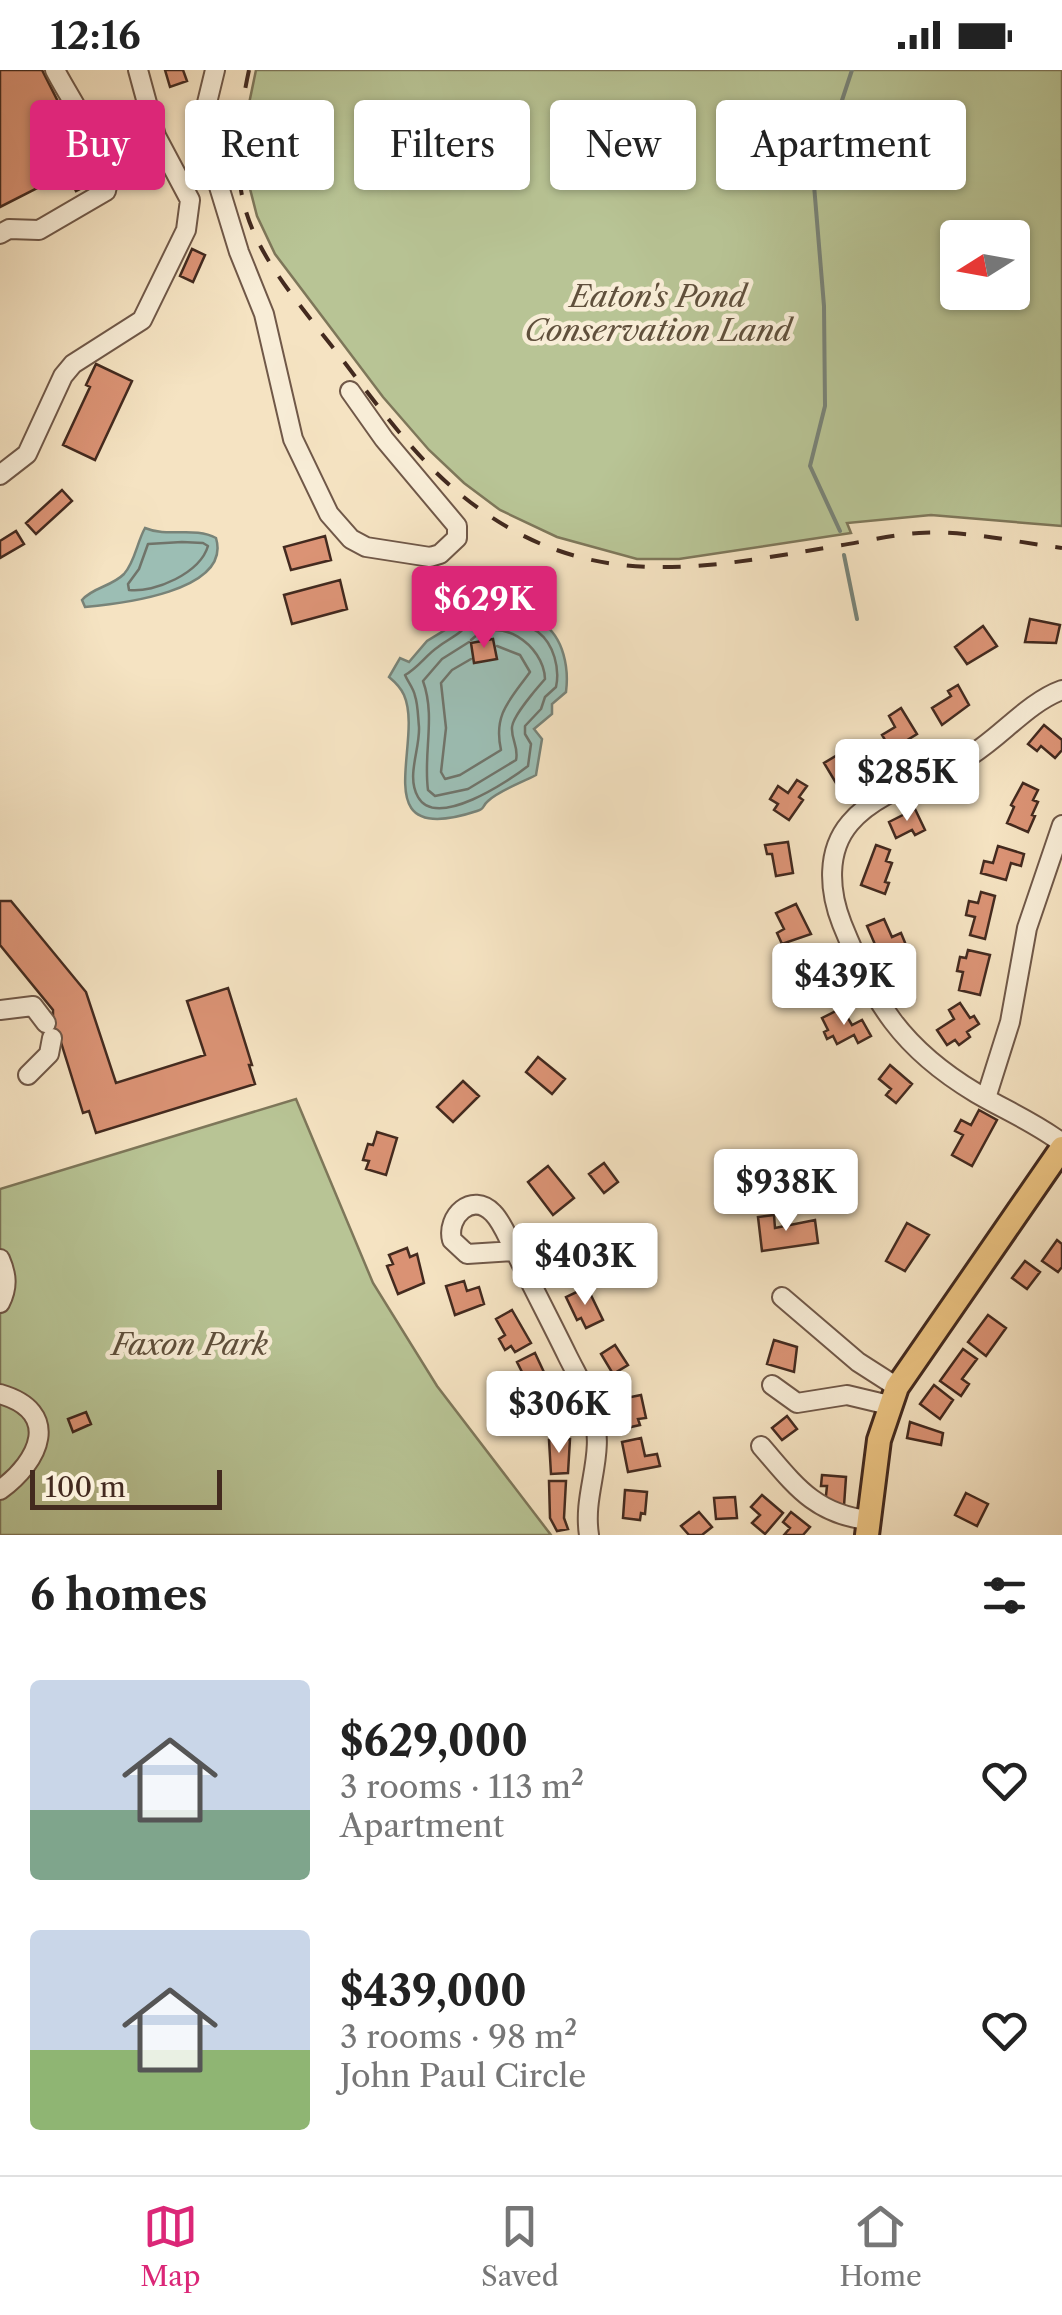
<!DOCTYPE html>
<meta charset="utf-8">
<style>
body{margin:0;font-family:"Libre Caslon Text",serif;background:#f6f6f6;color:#222;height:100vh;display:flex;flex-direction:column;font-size:38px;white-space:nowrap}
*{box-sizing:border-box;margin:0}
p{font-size:32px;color:#767676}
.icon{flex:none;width:55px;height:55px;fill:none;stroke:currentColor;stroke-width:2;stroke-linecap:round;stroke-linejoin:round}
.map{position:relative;height:1465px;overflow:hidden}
.panel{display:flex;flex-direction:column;background:#fff;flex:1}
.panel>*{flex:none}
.hud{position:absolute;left:30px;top:30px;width:1002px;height:90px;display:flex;gap:20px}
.needle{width:65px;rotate:259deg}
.buttons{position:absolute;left:940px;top:150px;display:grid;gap:20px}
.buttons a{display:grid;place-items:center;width:90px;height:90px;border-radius:10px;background:#fff;box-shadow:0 2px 8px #0004;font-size:50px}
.scale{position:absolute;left:30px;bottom:25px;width:192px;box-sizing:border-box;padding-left:10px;border:5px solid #432a1f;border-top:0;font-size:28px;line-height:35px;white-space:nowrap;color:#432a1f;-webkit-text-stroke:8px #f8edd7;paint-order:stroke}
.price{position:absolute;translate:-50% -85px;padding:0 22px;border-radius:10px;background:#fff;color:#222;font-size:32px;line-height:65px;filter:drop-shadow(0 2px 5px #0008)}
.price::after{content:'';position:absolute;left:50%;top:60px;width:30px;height:22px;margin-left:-15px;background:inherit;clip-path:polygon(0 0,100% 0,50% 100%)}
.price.active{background:#db2777;color:#fff}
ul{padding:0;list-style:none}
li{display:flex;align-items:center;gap:30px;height:250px;padding:0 30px}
li span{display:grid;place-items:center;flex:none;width:280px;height:200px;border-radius:10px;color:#555}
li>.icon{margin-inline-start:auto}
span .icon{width:120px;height:120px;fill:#fffc;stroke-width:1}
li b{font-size:42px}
h2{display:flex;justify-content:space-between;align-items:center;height:120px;padding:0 30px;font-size:42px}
.pill{padding:0 35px;border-radius:10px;background:#fff;box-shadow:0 2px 8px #0004;font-size:35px;line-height:90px}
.pill.active{background:#db2777;color:#fff}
.status{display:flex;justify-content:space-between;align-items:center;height:70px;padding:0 50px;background:#fff;direction:ltr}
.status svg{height:28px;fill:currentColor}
.menu{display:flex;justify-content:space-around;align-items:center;height:140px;border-top:2px solid #e0e0e0;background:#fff;font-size:28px;color:#767676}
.menu a{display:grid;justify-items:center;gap:5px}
.menu .active{color:#db2777}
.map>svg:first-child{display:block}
</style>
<div class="status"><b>12:16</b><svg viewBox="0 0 49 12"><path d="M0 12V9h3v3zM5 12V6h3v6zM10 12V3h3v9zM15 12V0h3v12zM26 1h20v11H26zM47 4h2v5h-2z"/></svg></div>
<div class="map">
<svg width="1062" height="1465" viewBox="0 0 1062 1465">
<rect width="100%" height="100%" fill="#f5e3c2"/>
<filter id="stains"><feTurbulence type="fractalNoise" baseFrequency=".002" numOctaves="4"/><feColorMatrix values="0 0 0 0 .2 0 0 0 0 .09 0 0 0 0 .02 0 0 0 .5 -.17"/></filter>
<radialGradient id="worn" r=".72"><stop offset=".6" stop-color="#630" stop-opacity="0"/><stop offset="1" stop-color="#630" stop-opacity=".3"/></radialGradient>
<!-- green -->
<path fill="#b8c495" stroke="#7e775a" stroke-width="2.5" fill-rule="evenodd" d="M256 0H1062V456L931 445 847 453 851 463 679 489H637L557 467 500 440 464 413 429 380 383 327 275 184 257 146 248 111 246 48ZM958 168H1012V222H958Z
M296 1029 373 1213 437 1316 551 1465H0V1119Z"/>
<!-- water -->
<path fill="#9cbeb4" stroke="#788378" stroke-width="2.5" d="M145 458C168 468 194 456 216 468 232 522 118 534 85 537L82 530C93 517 111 517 124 504 135 492 137 472 145 458Z
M471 530 479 541 514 537C522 548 531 546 542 553 564 567 569 599 566 622L552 634V644L534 659 542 669 536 705C521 713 500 720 488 731 481 737 486 738 477 741 362 779 425 673 404 625 401 618 395 612 389 607L400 588 409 592 427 571 458 552 462 545 461 533Z"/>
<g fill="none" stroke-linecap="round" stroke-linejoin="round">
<!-- shore -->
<path stroke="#70746a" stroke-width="2.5" d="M182 472 203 473 208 476C200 503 155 523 129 520L128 514 139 499 148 474Z
M507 547C516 555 528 555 538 562 554 574 560 599 556 617L545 627 541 639 525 656V664L531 674 528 696C509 711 436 760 418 727 406 706 420 680 419 657 418 648 418 634 415 626 414 619 408 612 405 605 418 598 426 585 438 577 450 568 463 563 471 550Z
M469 572 442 589 423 611C436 647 423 683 428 720L435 726 468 719 516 690C519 677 511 670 512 657 513 646 537 618 545 609 544 575 498 543 471 570
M471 589 452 600 441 613 446 658 441 702 445 709 460 705 501 680C493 644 510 630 530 602L520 585 497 576"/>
<!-- stream -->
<path stroke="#788378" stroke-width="4" d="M840 461 810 396 825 336 824 236 814 115 852 0
M844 485 857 549"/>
</g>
<!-- building -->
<path fill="#db9375" stroke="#432a1f" stroke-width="2.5" d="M0 0H42L79 73 86 69 93 83 86 87 98 110 76 121 67 103 0 137Z
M165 0H183L187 11 170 17Z
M192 179 205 185 193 212 180 206Z
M96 294 132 311 95 390 63 375 90 317 86 315Z
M62 420 72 431 36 464 26 453Z
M16 461 24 474 0 488V471Z
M325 466 331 490 291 500 284 477Z
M340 510 347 539 292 554 284 525Z
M1030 549 1060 555 1056 573 1025 572Z
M983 556 997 576 967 594 955 577Z
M493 569 497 589 474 593 471 573Z
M958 615 969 635 942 655 932 638 951 626 948 621Z
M901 638 917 664 891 680 882 665 895 657 889 646Z
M1044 655 1062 670V680L1055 688 1041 676 1037 681 1028 674Z
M857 681 866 695 836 713 824 693 839 684 842 690Z
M797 710 807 716 799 727 803 730 789 750 774 740 778 734 770 729 778 716 788 723Z
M1023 713 1038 720 1033 730 1038 732 1032 745 1035 746 1028 762 1007 753 1014 737 1011 735Z
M915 739 925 760 915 765 912 760 896 768 889 752Z
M788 772 793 803 776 806 772 784H767L765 775Z
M876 775 890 780 886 791 892 793 885 812 889 813 885 824 861 815Z
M998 776 1024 784 1021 796 1011 793 1006 810 981 803 984 791 993 793Z
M981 822 995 826 985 869 970 865 975 847 966 845 969 831 978 833Z
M0 831H11L86 922 116 1013 205 985 187 931 228 918 252 995H249L255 1014 96 1063 89 1041 83 1043 59 966 45 970 40 954 53 951V940L0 875Z
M796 834 811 864 782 874 777 863 784 859 776 843Z
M884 849 892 867 901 863 906 875 880 886 867 856Z
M968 880 990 885 980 925 959 920 963 902 957 901 960 887 966 888Z
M808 893 827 923 805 934 793 908 797 906 794 900Z
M960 933 970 948 974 946 979 954 967 962 970 967 959 975 955 970 947 975 937 960 954 949 949 940Z
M842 938 852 955 862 950 871 966 858 973 854 965 837 974 833 966 827 969 824 962 828 960 822 948Z
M538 987 565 1009 552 1024 526 1002Z
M890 995 912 1014 896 1033 886 1025 891 1019 879 1009Z
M463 1011 479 1026 453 1052 437 1037Z
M979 1040 997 1050 972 1096 952 1085 963 1065 955 1061 961 1050 971 1055Z
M377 1062 397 1068 386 1105 366 1099 369 1091 363 1090 368 1074 373 1075Z
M604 1093 618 1112 604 1123 589 1104Z
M548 1096 574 1128 553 1145 528 1112Z
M774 1145 775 1158 815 1150 818 1173 762 1181 758 1147Z
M907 1153 929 1165 905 1201 886 1191Z
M569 1160 575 1173 587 1167 598 1189 568 1203 551 1169Z
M1057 1170 1062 1174V1197L1058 1202 1042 1191Z
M407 1178 410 1187 417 1184 424 1213 398 1224 387 1196 393 1194 389 1185Z
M1025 1191 1040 1202 1027 1219 1012 1208Z
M464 1211 467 1221 479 1217 484 1234 455 1245 446 1216Z
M587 1217 603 1250 586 1258 581 1248 577 1250 566 1227Z
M512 1240 531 1273 515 1282 511 1276 505 1280 499 1269 505 1265 496 1249Z
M988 1245 1006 1258 986 1286 968 1272Z
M774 1270 797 1277 794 1302 767 1294Z
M615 1275 628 1295 613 1304 601 1284Z
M963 1279 977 1289 962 1309 969 1314 961 1326 940 1311Z
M535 1283 549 1313 532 1322 517 1292Z
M934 1315 953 1330 940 1349 920 1334Z
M641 1325 646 1348 638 1349 640 1355 622 1359 616 1330Z
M558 1326 568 1354 542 1360 535 1332Z
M86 1342 91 1354 73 1362 68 1349Z
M787 1346 797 1359 782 1370 772 1358Z
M910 1352 943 1363 941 1375 907 1368Z
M641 1368 645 1386 657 1384 660 1396 628 1402 622 1372Z
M570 1369 568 1403 551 1404 549 1370Z
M822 1405 846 1407 844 1436 825 1435 827 1416H821Z
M549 1411H566L564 1448 568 1459 557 1461 550 1448Z
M625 1420 647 1422 645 1444 641 1443 640 1450 623 1448Z
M966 1423 988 1434 977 1456 955 1445Z
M762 1425 783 1443 765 1464 752 1453 760 1445 751 1437Z
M735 1427 737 1448 716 1449 714 1428Z
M699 1442 712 1457 702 1465H689L681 1456Z
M791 1442 810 1457 803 1465H784L790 1458 783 1452Z"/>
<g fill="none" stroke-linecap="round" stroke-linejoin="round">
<defs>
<path id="minor" d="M215 0 205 41 206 74 239 182 264 244 293 369 329 444 351 469 366 477 430 487 440 484 457 468V456L384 369 350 321
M0 164 9 159 39 160 106 121C115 93 69 28 55 0
M0 405 27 384 63 306 73 294 142 250 186 160 190 130 156 66 138 0
M1062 620C1026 633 998 671 963 690 927 709 877 721 850 753 826 781 829 821 842 854 874 933 901 978 976 1023 1005 1040 1036 1053 1062 1073
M0 940 33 936 46 953
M28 1005 49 984 52 968
M986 1028 1010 952 1027 858 1062 755
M514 1181 467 1184 452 1170C446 1147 472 1121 493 1143 503 1153 509 1171 516 1183 533 1218 551 1252 568 1287 576 1303 585 1318 591 1335 608 1385 582 1420 589 1465
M0 1189C7 1205 8 1217 0 1233
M782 1227 858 1292 897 1317
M772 1315 797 1333 847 1325 889 1335
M0 1324C62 1342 40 1391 0 1420
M761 1376C794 1414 814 1444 868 1450"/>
<path id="major" d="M867 1465 879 1370 897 1317 1062 1078"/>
</defs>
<!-- minor casing -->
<use href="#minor" stroke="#705848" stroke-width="22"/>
<!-- major casing -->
<use href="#major" stroke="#432a1f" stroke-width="28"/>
<!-- minor -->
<use href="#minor" stroke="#f8edd7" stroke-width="18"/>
<!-- major -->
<use href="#major" stroke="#eac281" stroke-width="22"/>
<!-- rail -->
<path stroke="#432a1f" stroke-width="4" stroke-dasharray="18 18" stroke-linecap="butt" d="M249 0C220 135 250 173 331 275 371 326 410 383 460 424 582 524 695 500 836 476 863 472 891 465 919 463 966 460 1015 472 1062 478"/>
</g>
<g text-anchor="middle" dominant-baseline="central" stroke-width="9" stroke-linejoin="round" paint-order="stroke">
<!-- park labels -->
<g font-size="30" font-style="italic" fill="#60503c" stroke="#f8edd7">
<text x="658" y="226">Eaton's Pond<tspan x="658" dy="34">Conservation Land</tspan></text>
<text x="190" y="1274">Faxon Park</text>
</g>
</g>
<rect width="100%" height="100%" filter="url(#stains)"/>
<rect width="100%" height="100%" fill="url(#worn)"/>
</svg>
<div class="buttons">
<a><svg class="needle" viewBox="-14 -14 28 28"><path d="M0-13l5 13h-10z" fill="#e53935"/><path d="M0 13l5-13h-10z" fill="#767676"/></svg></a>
</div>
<div class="scale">100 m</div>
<b class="price active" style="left:484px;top:581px">$629K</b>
<b class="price" style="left:907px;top:754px">$285K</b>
<b class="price" style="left:844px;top:958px">$439K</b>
<b class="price" style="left:786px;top:1164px">$938K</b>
<b class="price" style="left:585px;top:1238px">$403K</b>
<b class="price" style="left:559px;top:1386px">$306K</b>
<div class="hud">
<a class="pill active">Buy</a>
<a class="pill">Rent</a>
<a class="pill">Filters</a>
<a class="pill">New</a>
<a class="pill">Apartment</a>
</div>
</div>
<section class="panel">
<h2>6 homes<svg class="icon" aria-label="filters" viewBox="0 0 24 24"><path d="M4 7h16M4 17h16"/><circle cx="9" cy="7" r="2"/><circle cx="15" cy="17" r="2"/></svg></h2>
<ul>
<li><span style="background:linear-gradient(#c9d6e8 65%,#7fa58c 0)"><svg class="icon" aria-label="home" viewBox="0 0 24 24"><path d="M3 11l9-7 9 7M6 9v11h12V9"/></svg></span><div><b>$629,000</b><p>3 rooms · 113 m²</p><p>Apartment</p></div><svg class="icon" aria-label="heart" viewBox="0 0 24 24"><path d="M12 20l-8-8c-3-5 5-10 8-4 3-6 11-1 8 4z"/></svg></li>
<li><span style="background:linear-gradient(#c9d6e8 60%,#8fb573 0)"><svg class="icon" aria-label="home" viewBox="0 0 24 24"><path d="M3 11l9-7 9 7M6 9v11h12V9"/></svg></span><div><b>$439,000</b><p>3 rooms · 98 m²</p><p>John Paul Circle</p></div><svg class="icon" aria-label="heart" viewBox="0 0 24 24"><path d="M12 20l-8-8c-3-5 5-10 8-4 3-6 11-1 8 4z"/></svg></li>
</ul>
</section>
<nav class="menu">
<a class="active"><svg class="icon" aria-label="map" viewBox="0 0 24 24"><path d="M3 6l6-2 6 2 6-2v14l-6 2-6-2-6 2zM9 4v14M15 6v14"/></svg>Map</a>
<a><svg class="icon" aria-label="saved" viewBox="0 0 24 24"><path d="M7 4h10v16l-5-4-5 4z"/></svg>Saved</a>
<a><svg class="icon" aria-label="home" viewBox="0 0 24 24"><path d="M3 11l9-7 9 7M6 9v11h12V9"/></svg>Home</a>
</nav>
